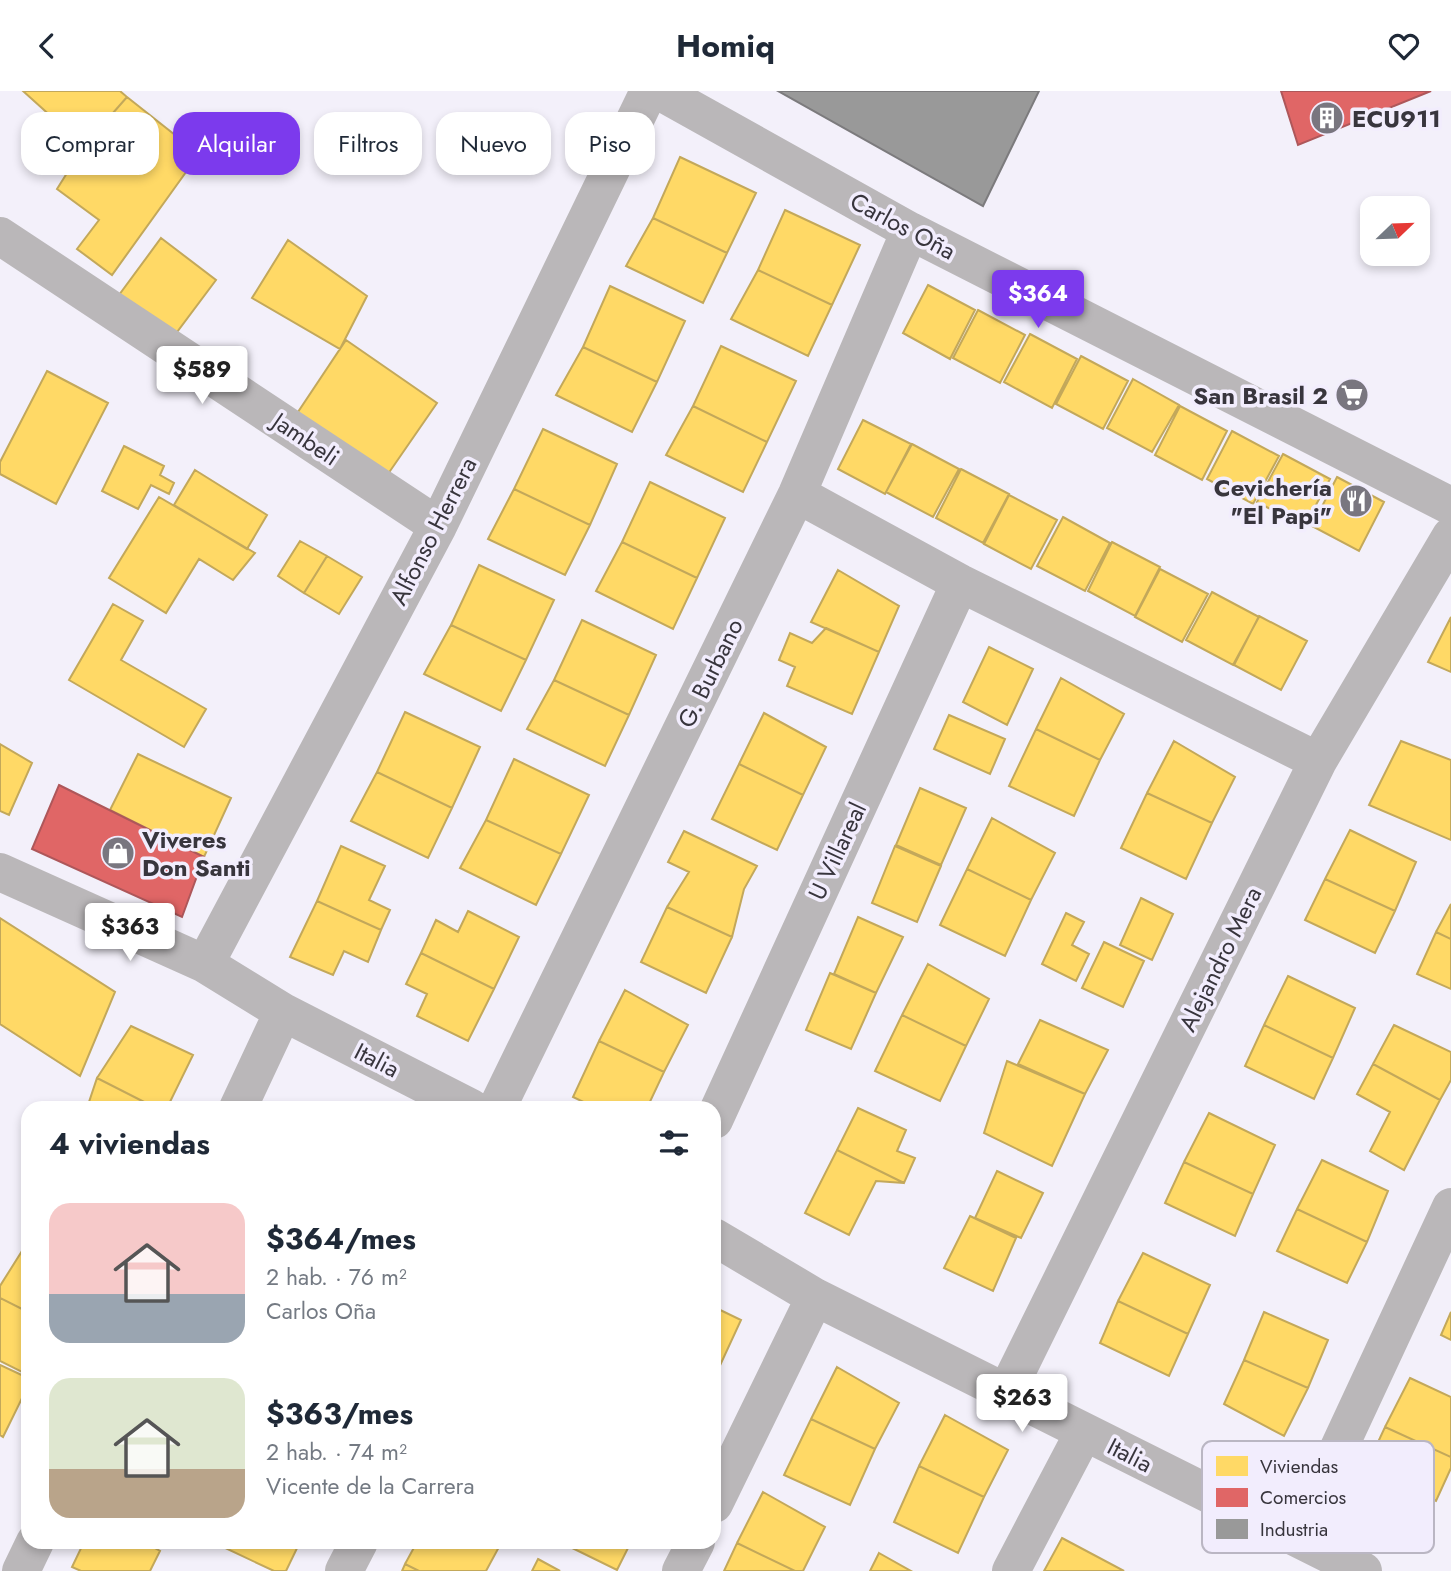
<!DOCTYPE html>
<html lang="es">
<meta charset="utf-8">
<style>
body{margin:0;font-family:Jost,sans-serif;background:#f6f6f7;color:#1f2937;height:100vh;display:flex;flex-direction:column;font-size:26px;white-space:nowrap}
*{box-sizing:border-box;margin:0}
p{font-size:23px;color:#747a83}
.icon{flex:none;width:38px;height:38px;fill:none;stroke:currentColor;stroke-width:2;stroke-linecap:round;stroke-linejoin:round}
.map{position:relative;flex:1;overflow:hidden}
.drawer{position:absolute;left:21px;top:1010px;width:700px;height:448px;display:flex;flex-direction:column;background:#fff;border-radius:21px;box-shadow:0 4px 10px #0003}
.drawer>*{flex:none}
.top-card{position:absolute;left:21px;top:21px;width:700px;height:63px;display:flex;gap:14px}
.needle{width:46px;rotate:67deg}
.tools{position:absolute;left:1360px;top:105px;display:grid;gap:14px}
.tools a{display:grid;place-items:center;width:70px;height:70px;border-radius:14px;background:#fff;box-shadow:0 4px 10px #0003;font-size:35px}
.price{position:absolute;translate:-50% -60px;padding:0 16px;border-radius:7px;background:#fff;color:#222;font-size:23px;line-height:46px;filter:drop-shadow(0 2px 4px #0008)}
.price::after{content:'';position:absolute;left:50%;top:42px;width:21px;height:16px;margin-left:-10px;background:inherit;clip-path:polygon(0 0,100% 0,50% 100%)}
.price.active{background:#7c3aed;color:#fff}
ul{padding:0;list-style:none}
li{display:flex;align-items:center;gap:21px;height:175px;padding:0 28px}
li span{display:grid;place-items:center;flex:none;width:196px;height:140px;border-radius:21px;color:#555}
li>.icon{margin-inline-start:auto}
span .icon{width:84px;height:84px;fill:#fffc;stroke-width:1}
li b{font-size:30px}
h2{display:flex;justify-content:space-between;align-items:center;height:84px;padding:0 28px;font-size:30px}
.pill{padding:0 24px;border-radius:21px;background:#fff;box-shadow:0 4px 10px #0003;font-size:24px;line-height:63px}
.pill.active{background:#7c3aed;color:#fff}
header{display:flex;justify-content:space-between;align-items:center;height:91px;padding:0 28px;background:#fff;font-size:32px;font-weight:700}
.map>svg:first-child{display:block}
</style>
<header><svg class="icon" aria-label="back" viewBox="0 0 24 24"><path d="M15 5l-7 7 7 7"/></svg>Homiq<svg class="icon" aria-label="heart" viewBox="0 0 24 24"><path d="M12 20l-8-8c-3-5 5-10 8-4 3-6 11-1 8 4z"/></svg></header>
<div class="map">
<svg width="1451" height="1480" viewBox="0 0 1451 1480">
<rect width="100%" height="100%" fill="#f3f0fa"/>
<!-- homes -->
<path fill="#ffd966" stroke="#c3a85a" stroke-width="2" d="M23 0H120L127 6 84 55Z
M127 6 199 63 112 184 77 158 99 129 57 98 84 55Z
M680 66 756 102 727 162 653 127Z
M785 119 860 154 832 214 758 179Z
M653 127 727 162 703 212 626 175Z
M161 147 216 189 174 245 119 204Z
M288 149 367 205 340 258 252 207Z
M758 179 832 214 808 265 731 228Z
M928 194 975 219 950 268 903 242Z
M610 195 685 230 657 291 583 256Z
M978 219 1025 244 1000 292 953 267Z
M1030 243 1077 268 1052 317 1004 291Z
M346 249 437 312 388 383 296 324Z
M721 255 796 290 767 351 693 315Z
M583 256 657 291 632 341 556 304Z
M1081 265 1128 290 1103 338 1056 313Z
M47 280 108 312 56 413 0 383V371Z
M1133 288 1179 314 1152 361 1107 337Z
M693 315 767 351 743 401 666 364Z
M1180 315 1227 340 1202 389 1155 364Z
M863 329 911 353 885 403 838 378Z
M543 338 617 373 590 434 514 398Z
M1232 340 1279 365 1253 413 1207 388Z
M912 353 959 378 933 426 886 401Z
M124 355 164 375 160 384 174 392 169 403 151 394 138 418 102 400Z
M1283 363 1330 388 1304 436 1257 411Z
M961 378 1009 403 983 452 936 427Z
M195 379 267 424 247 458 174 414Z
M1337 386 1384 411 1359 460 1312 435Z
M650 391 725 427 697 487 622 451Z
M514 398 590 434 565 484 488 448Z
M1009 404 1057 429 1031 478 984 453Z
M159 406 255 462 233 489 199 468 166 522 109 487Z
M1063 426 1110 452 1085 500 1037 475Z
M300 450 327 465 304 502 278 485Z
M622 451 697 487 673 538 596 500Z
M1112 451 1160 476 1135 525 1088 500Z
M327 465 362 486 339 523 304 502Z
M479 474 554 509 526 569 451 534Z
M1160 478 1208 503 1182 551 1135 526Z
M838 479 899 515 879 561 811 531Z
M1212 501 1259 526 1233 574 1186 549Z
M113 513 143 530 121 569 206 618 184 656 69 589Z
M1259 525 1307 550 1281 599 1234 574Z
M1451 526V581L1428 571Z
M582 529 656 564 629 624 554 589Z
M451 534 526 569 501 620 424 583Z
M826 537 879 561 852 623 787 595 795 576 779 569 790 542 812 552Z
M989 556 1033 578 1007 634 963 611Z
M1061 587 1124 623 1100 669 1036 638Z
M554 589 629 624 605 675 527 638Z
M405 621 480 656 452 717 377 681Z
M764 622 826 656 803 704 739 673Z
M949 624 1005 648 990 683 934 658Z
M1036 638 1100 669 1074 725 1009 695Z
M1174 650 1235 686 1212 732 1147 702Z
M1401 650 1451 669V749L1369 714Z
M0 653 32 672 9 724 0 720Z
M138 663 231 707 204 766 110 719Z
M514 668 589 704 561 763 486 729Z
M739 673 803 704 777 759 712 728Z
M377 681 452 717 428 767 351 730Z
M920 697 966 717 941 774 896 754Z
M1147 702 1212 732 1186 788 1121 757Z
M992 727 1055 762 1031 809 967 778Z
M486 729 561 763 536 814 460 777Z
M1350 739 1416 771 1395 820 1325 788Z
M684 740 757 775 744 798 732 846 667 816 689 781 668 771Z
M341 755 385 775 369 809 390 819 381 839 317 810Z
M895 755 941 775 917 831 872 812Z
M967 778 1031 809 1005 865 940 834Z
M1325 788 1395 820 1375 862 1305 829Z
M1141 807 1173 823 1152 869 1120 854Z
M317 810 381 839 368 871 344 860 333 884 290 866Z
M1451 813V848L1436 841Z
M667 816 732 846 706 902 641 871Z
M468 820 519 846 494 898 421 862 436 829 458 841Z
M1066 822 1084 831 1072 854 1089 863 1076 890 1042 873Z
M858 826 903 846 876 902 834 883Z
M0 827 115 901 80 985 0 933Z
M1436 841 1451 848V898L1417 883Z
M1104 851 1144 870 1123 916 1082 897Z
M421 862 494 898 468 950 417 925 427 903 406 893Z
M928 873 989 908 966 955 902 924Z
M830 882 876 902 851 958 806 939Z
M1288 885 1355 917 1333 967 1264 934Z
M625 899 688 934 664 981 599 950Z
M902 924 966 955 940 1010 875 980Z
M1040 929 1108 959 1085 1003 1018 973Z
M1264 934 1333 967 1314 1008 1245 975Z
M1394 934 1451 961V989L1440 1009 1373 973Z
M131 935 193 964 167 1017H156L97 987Z
M599 950 664 981 647 1017H596L573 1006Z
M1007 970 1085 1003 1052 1075 984 1042Z
M1373 973 1440 1009 1404 1079 1370 1060 1390 1021 1357 1003Z
M97 987 156 1017H87Z
M858 1017 906 1039 897 1060 915 1067 904 1092 837 1059Z
M1209 1022 1275 1054 1253 1103 1184 1071Z
M837 1059 904 1092 876 1090 849 1144 805 1122Z
M1322 1069 1388 1100 1367 1151 1297 1118Z
M1184 1071 1253 1103 1235 1145 1165 1112Z
M997 1080 1043 1102 1021 1147 975 1127Z
M1297 1118 1367 1151 1347 1192 1277 1160Z
M970 1125 1016 1147 993 1200 944 1177Z
M27 1152H28V1221L0 1207V1195Z
M1143 1162 1210 1194 1188 1243 1118 1210Z
M0 1207 28 1221V1284L0 1270Z
M1118 1210 1188 1243 1169 1285 1100 1252Z
M714 1216 741 1229 717 1281 714 1280Z
M1264 1221 1328 1249 1308 1297 1244 1269Z
M1451 1221V1249L1441 1244Z
M1244 1269 1308 1297 1284 1345 1224 1313Z
M0 1274 28 1287V1295L3 1346 0 1344Z
M837 1276 899 1312 875 1358 811 1328Z
M1410 1287 1451 1306V1366L1385 1336Z
M945 1324 1008 1359 984 1406 919 1375Z
M811 1328 875 1358 850 1414 784 1384Z
M1385 1336 1451 1366V1377L1436 1410 1366 1377Z
M919 1375 984 1406 958 1462 894 1431Z
M763 1401 825 1436 803 1480H795L737 1452Z
M1062 1447 1124 1480H1044Z
M84 1451H144L160 1460 150 1480H81L72 1476Z
M221 1451H300L286 1480H274L219 1454Z
M417 1451H489L499 1456 486 1480H419L405 1473Z
M560 1451H631L617 1479Z
M737 1452 795 1480H724Z
M879 1462 911 1480H870Z
M538 1468 560 1480H532Z
M405 1473 419 1480H402Z"/>
<!-- shops -->
<path fill="#e06666" stroke="#ae575a" stroke-width="2" d="M1281 0H1431L1298 54Z
M59 694 204 766 182 826 32 758Z"/>
<!-- industry -->
<path fill="#999" stroke="#7c7b7d" stroke-width="2" d="M778 0H1039L983 115Z"/>
<g fill="none" stroke-linecap="round" stroke-linejoin="round">
<!-- minor -->
<path stroke="#bab7b9" stroke-width="38" d="M659 0 910 140 1451 415
M0 145 438 435
M797 403 960 492 1318 670
M0 781 205 873 283 921 471 1017
M205 873 438 435 649 0
M238 1017 283 921
M497 1017 797 403 910 140
M714 1029 960 492
M714 1146 815 1206 1363 1480
M1006 1302 1318 670 1451 445
M714 1413 815 1206
M1297 1447 1451 1116
M21 1480 35 1451
M344 1480 359 1451
M681 1480 696 1451
M1011 1480 1084 1341"/>
</g>
<!-- icons -->
<defs>
<symbol id="building-disc" viewBox="-11 -11 22 22"><circle r="9.5" fill="#79767f" stroke="#f2edfd"/><path d="M-4-6H4V6H1V3H-1V6H-4ZM-2.5-4.3h1.7v1.8h-1.7ZM.8-4.3h1.7v1.8H.8ZM-2.5-1h1.7V.8h-1.7ZM.8-1h1.7V.8H.8Z" fill="#fff"/></symbol>
<symbol id="supermarket-disc" viewBox="-11 -11 22 22"><circle r="9.5" fill="#79767f" stroke="#f2edfd"/><path d="M-6-5.5h2.5l.6 2H6L4.5 2H-2.5L-4.4-4H-6ZM-1.5 3.2a1.3 1.3 0 1 0 .1 0ZM3 3.2a1.3 1.3 0 1 0 .1 0Z" fill="#fff"/></symbol>
<symbol id="restaurant-disc" viewBox="-11 -11 22 22"><circle r="9.5" fill="#79767f" stroke="#f2edfd"/><path d="M-5-6h1v4h1v-4h1v4h1v-4h1v5L-1.5 .5V6h-2V.5L-5-1ZM5-6V6H3V1.5H1.5Q1.5-4 5-6Z" fill="#fff"/></symbol>
<symbol id="shop-disc" viewBox="-11 -11 22 22"><circle r="9.5" fill="#79767f" stroke="#f2edfd"/><path d="M-5-2.5h2.3a2.7 3.5 0 0 1 5.4 0H5L5.5 6h-11ZM-1.5-2.5h3a1.5 2.3 0 0 0-3 0Z" fill="#fff"/></symbol>
</defs>
<g fill-rule="evenodd">
<use href="#building-disc" x="1308" y="8" width="38" height="38"/>
<use href="#supermarket-disc" x="1333" y="285" width="38" height="38"/>
<use href="#restaurant-disc" x="1337" y="391" width="38" height="38"/>
<use href="#shop-disc" x="99" y="743" width="38" height="38"/>
</g>
<g text-anchor="middle" dominant-baseline="central" stroke-width="7" stroke-linejoin="round" paint-order="stroke">
<!-- poi labels -->
<g font-size="24" font-weight="bold" fill="#38353d" stroke="#f2edfd" text-anchor="start">
<text x="1352" y="27">ECU911</text>
<text x="1328" y="304" text-anchor="end">San Brasil 2</text>
<text x="1332" y="396" text-anchor="end">Cevichería<tspan x="1332" dy="28">"El Papi"</tspan></text>
<text x="142" y="748">Viveres<tspan x="142" dy="28">Don Santi</tspan></text>
</g>
<!-- street labels -->
<g font-size="24" fill="#38353d" stroke="#f2edfd">
<text transform="translate(903 135) rotate(28)">Carlos Oña</text>
<text transform="translate(306 348) rotate(34)">Jambeli</text>
<text transform="translate(433 440) rotate(-63)">Alfonso Herrera</text>
<text transform="translate(710 582) rotate(-64)">G. Burbano</text>
<text transform="translate(837 760) rotate(-65)">U Villareal</text>
<text transform="translate(1220 868) rotate(-64)">Alejandro Mera</text>
<text transform="translate(377 969) rotate(27)">Italia</text>
<text transform="translate(1130 1364) rotate(27)">Italia</text>
</g>
</g>
<!-- legend -->
<rect x="1202" y="1350" width="232" height="112" rx="10" fill="#f2edfd" stroke="#bab6c3" stroke-width="2"/>
<rect x="1216" y="1365" width="32" height="20" fill="#ffd966"/>
<rect x="1216" y="1397" width="32" height="19" fill="#e06666"/>
<rect x="1216" y="1428" width="32" height="20" fill="#999"/>
<g font-size="19" fill="#38353d">
<text x="1260" y="1382">Viviendas</text>
<text x="1260" y="1413">Comercios</text>
<text x="1260" y="1445">Industria</text>
</g>
</svg>
<div class="tools">
<a><svg class="needle" viewBox="-14 -14 28 28"><path d="M0-13l5 13h-10z" fill="#e53935"/><path d="M0 13l5-13h-10z" fill="#747a83"/></svg></a>
</div>
<b class="price active" style="left:1038px;top:239px">$364</b>
<b class="price" style="left:202px;top:315px">$589</b>
<b class="price" style="left:130px;top:872px">$363</b>
<b class="price" style="left:1022px;top:1343px">$263</b>
<div class="top-card">
<a class="pill">Comprar</a>
<a class="pill active">Alquilar</a>
<a class="pill">Filtros</a>
<a class="pill">Nuevo</a>
<a class="pill">Piso</a>
</div>
<section class="drawer">
<h2>4 viviendas<svg class="icon" aria-label="filters" viewBox="0 0 24 24"><path d="M4 7h16M4 17h16"/><circle cx="9" cy="7" r="2"/><circle cx="15" cy="17" r="2"/></svg></h2>
<ul>
<li><span style="background:linear-gradient(#f6c9c9 65%,#9aa5b1 0)"><svg class="icon" aria-label="home" viewBox="0 0 24 24"><path d="M3 11l9-7 9 7M6 9v11h12V9"/></svg></span><div><b>$364/mes</b><p>2 hab. · 76 m²</p><p>Carlos Oña</p></div></li>
<li><span style="background:linear-gradient(#dfe7d0 65%,#b9a48a 0)"><svg class="icon" aria-label="home" viewBox="0 0 24 24"><path d="M3 11l9-7 9 7M6 9v11h12V9"/></svg></span><div><b>$363/mes</b><p>2 hab. · 74 m²</p><p>Vicente de la Carrera</p></div></li>
</ul>
</section>
</div>
